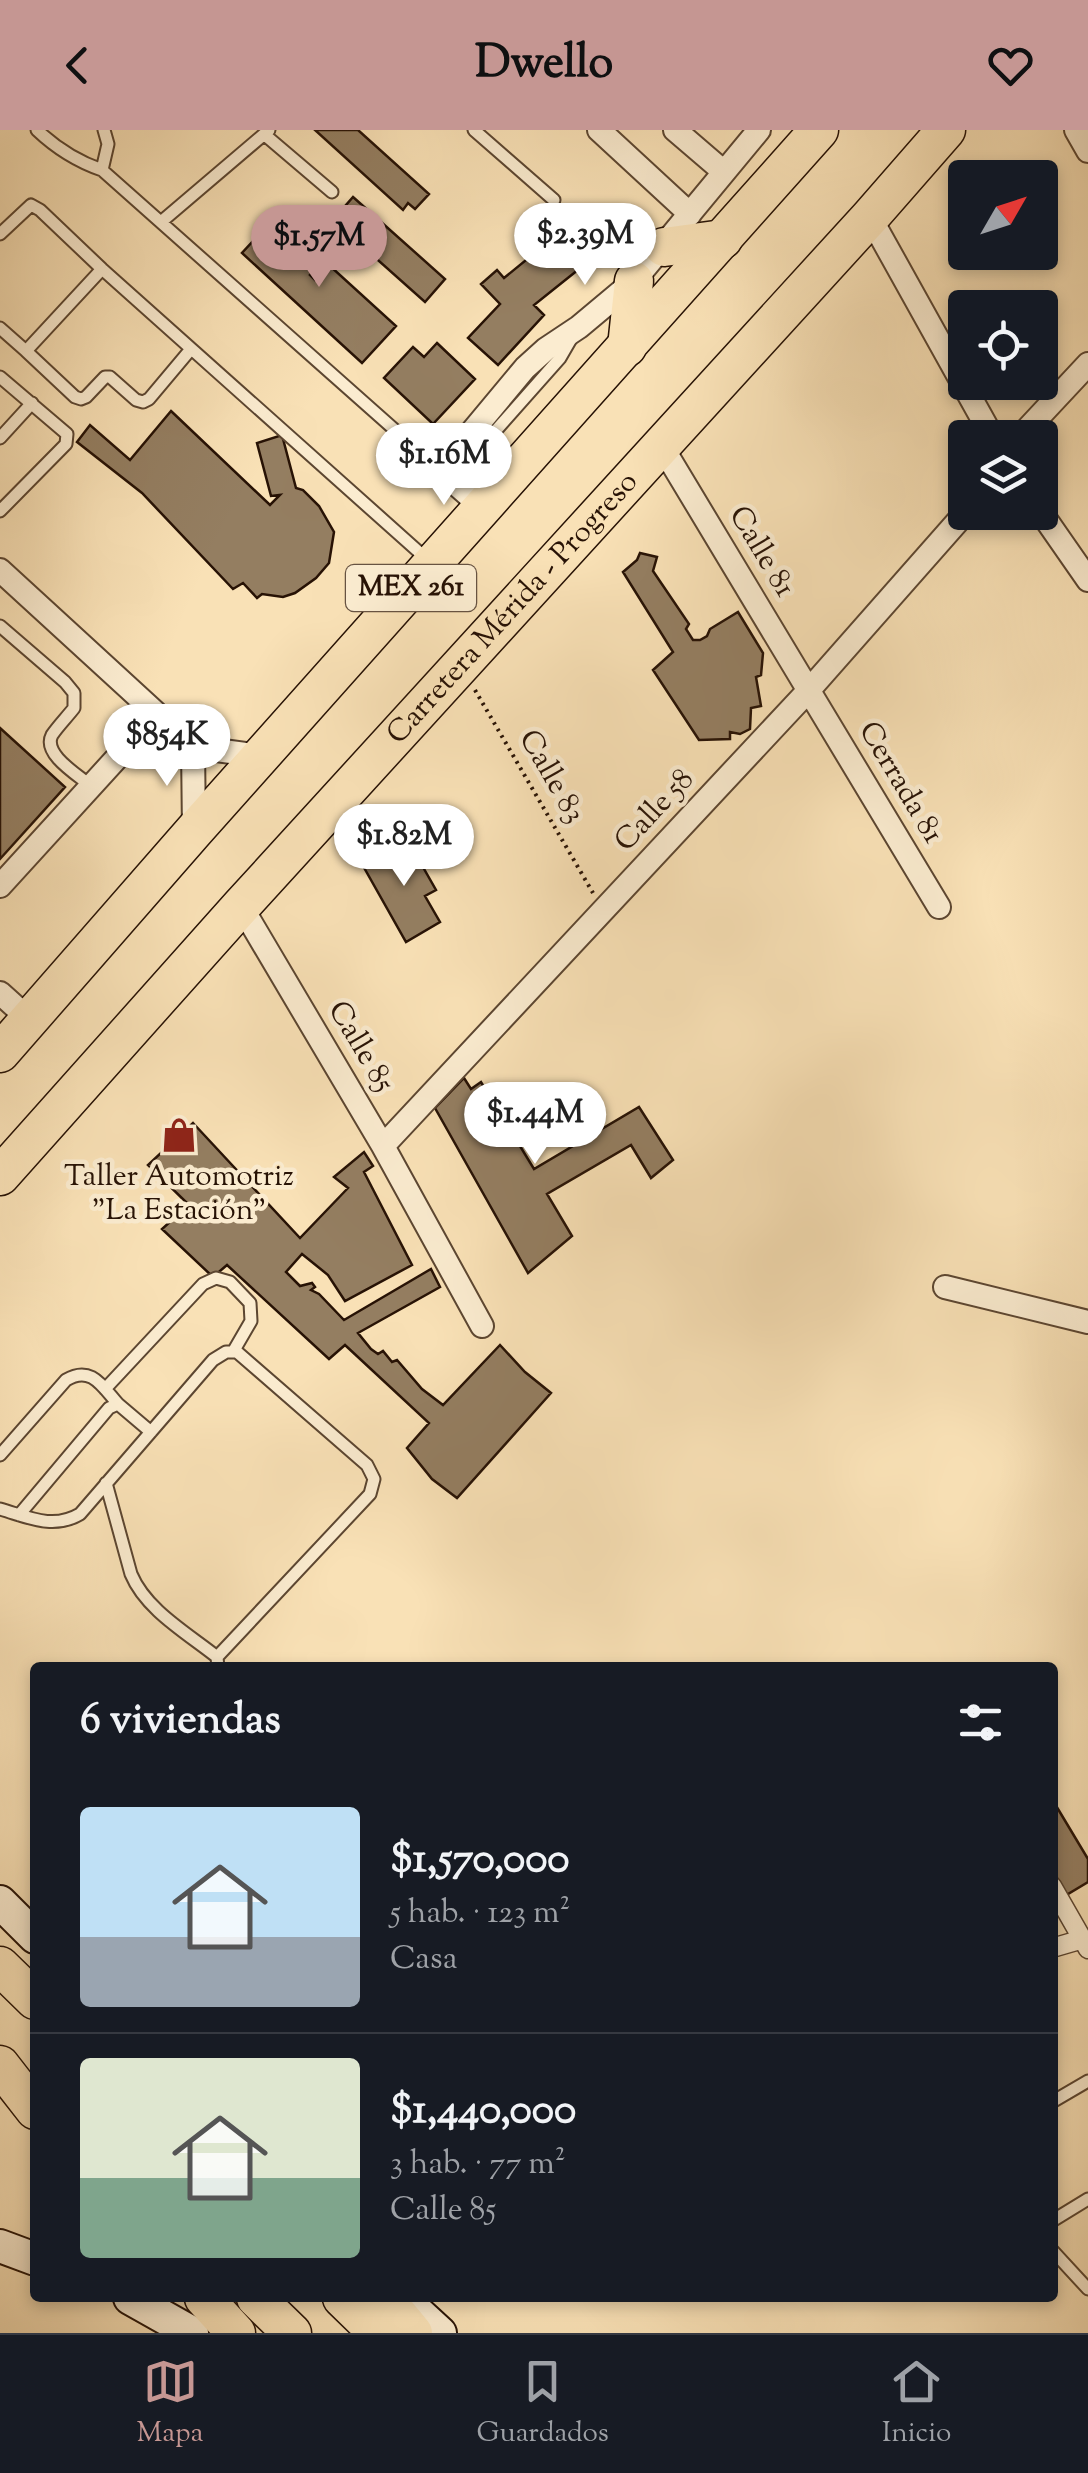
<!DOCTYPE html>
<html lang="es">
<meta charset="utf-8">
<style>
body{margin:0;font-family:"Sorts Mill Goudy",serif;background:#242831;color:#f1f3f6;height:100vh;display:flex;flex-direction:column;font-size:38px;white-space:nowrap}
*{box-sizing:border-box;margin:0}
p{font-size:32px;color:#9ea1a6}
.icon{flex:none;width:55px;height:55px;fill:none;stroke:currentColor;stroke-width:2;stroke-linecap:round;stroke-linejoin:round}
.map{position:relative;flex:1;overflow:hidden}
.side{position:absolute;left:30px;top:1532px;width:1028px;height:640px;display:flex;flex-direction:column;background:#171b24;border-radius:10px;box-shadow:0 5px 15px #0003}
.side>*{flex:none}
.needle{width:65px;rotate:51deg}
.buttons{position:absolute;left:948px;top:30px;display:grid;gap:20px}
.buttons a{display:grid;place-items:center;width:110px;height:110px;border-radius:10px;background:#171b24;box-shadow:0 5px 15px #0003;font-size:50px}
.price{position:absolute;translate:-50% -85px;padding:0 22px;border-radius:35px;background:#fff;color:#222;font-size:32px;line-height:65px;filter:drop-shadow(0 2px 5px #0008)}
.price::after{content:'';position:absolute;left:50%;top:60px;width:30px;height:22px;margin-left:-15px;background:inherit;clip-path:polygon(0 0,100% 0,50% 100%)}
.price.active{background:#c59692;color:#111}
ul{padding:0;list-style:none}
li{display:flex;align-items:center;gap:30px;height:250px;padding:0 50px}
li+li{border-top:2px solid #363941}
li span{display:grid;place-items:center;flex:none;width:280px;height:200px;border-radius:10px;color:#555}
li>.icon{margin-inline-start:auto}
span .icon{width:120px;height:120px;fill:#fffc;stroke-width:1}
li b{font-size:42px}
h2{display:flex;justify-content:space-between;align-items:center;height:120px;padding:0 50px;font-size:42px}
header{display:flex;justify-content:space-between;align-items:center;height:130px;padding:0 50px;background:#c59692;color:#111;font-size:45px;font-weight:800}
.menu{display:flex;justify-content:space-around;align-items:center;height:140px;border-top:2px solid #363941;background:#171b24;font-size:28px;color:#9ea1a6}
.menu a{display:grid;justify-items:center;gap:5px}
.menu .active{color:#c59692}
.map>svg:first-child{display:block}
</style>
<header><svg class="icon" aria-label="back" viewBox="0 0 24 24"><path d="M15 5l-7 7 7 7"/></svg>Dwello<svg class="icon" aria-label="heart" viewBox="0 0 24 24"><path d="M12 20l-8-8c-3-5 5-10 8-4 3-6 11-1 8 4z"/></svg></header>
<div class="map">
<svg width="1088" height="2203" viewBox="0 0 1088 2203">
<rect width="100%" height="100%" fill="#f9e1b6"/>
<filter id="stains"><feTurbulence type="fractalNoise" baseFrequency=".002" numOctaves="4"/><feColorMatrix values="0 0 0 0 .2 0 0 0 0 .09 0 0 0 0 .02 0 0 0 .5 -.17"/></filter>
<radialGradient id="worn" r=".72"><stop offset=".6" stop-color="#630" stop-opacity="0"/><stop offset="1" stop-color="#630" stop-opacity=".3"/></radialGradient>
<!-- building -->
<path fill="#947e61" stroke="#271205" stroke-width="2.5" d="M315 0H358L429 64 415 79 408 73 403 80Z
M353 67 445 149 425 172 333 90Z
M275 87 323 131 310 145 315 150 329 135 396 196 362 233 242 123Z
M558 104 584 135 534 175 544 185 498 235 468 208 500 174 481 154 497 140 504 148Z
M437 213 475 249 433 294 384 248 413 217 424 227Z
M171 281 270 375 280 365 271 366 257 313 282 305 296 358 303 360 319 376 334 402 329 433 316 448 295 463 283 467 262 464 257 468 243 453 233 459 142 363 77 312 90 295 130 330Z
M640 423 657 427 653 441 689 494 686 499 693 510H700L707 506 710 499 738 482 763 523 761 545 756 547 761 576 751 578 750 599 740 604 730 602V609L699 610 653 540 673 522 623 442 637 430Z
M0 598 65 657 0 729Z
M407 709 436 760 425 766 440 792 406 812 362 734Z
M464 948 471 959 481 952 534 1039 639 977 673 1030 651 1048 631 1015 547 1064 572 1106 528 1143 435 978Z
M193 993 300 1108 348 1058 334 1047 364 1022 373 1036 364 1042 412 1135 345 1171 328 1145 302 1124 286 1142 300 1156 312 1153 315 1157 311 1160 319 1164 344 1190 431 1139 440 1157 358 1203 371 1219 378 1224 383 1221 392 1232 397 1230 422 1259 443 1275 500 1215 525 1242 551 1263 457 1368 432 1349 407 1318 429 1293 345 1215 329 1229 227 1135 213 1147 162 1099 189 1075 148 1035Z
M1052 1669 1088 1729V1752L1063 1767 1052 1750Z"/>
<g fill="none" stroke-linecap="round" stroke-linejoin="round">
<defs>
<path id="service" d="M37 0C57 19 76 31 102 40L440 340
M474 0 554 70
M265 5 332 62
M102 40 108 14 104 0
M161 92 269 0
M0 104 31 75 40 80 102 139 429 431
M0 198 26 221 102 139
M26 221 75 267 81 269 86 267 105 247H110L136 270 143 272 149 269 191 219
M0 247 67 304 66 314 0 381
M0 308 32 273
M452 350 560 228 571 209
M0 496 65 552 74 563V578C67 587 58 596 52 605 42 624 78 645 91 656
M105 1259 203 1154 216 1148 230 1152 250 1173 251 1191 233 1222
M0 1325 66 1250C91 1235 102 1256 118 1274
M106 1353 131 1444C146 1480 187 1503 217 1527
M0 1379C28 1387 53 1400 80 1384L213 1230 226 1222H237L367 1335 374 1349 370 1364 217 1527 218 1538
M19 1385 109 1278 118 1274 151 1302
M1052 1972 1088 1951
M1052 2091 1088 2069
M1052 2120 1088 2159"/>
<path id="pedestrian" d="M1052 1756 1088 1819
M1052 1818 1083 1809"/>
<path id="minor" d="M599 0 690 84
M675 0 724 42
M1076 0 1088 21
M870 87 993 308
M1019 308 1088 234
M661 315 939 777
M483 378 440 340 525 238 546 219 579 197 634 151 759 0
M1040 381 1088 450
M0 440 193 617 261 626
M193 617 194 701
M0 756 156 585
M241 776 383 1016 482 1196
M0 863 30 890
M383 1016 809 560 966 382
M945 1157 1088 1192"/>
<path id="secondary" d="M0 1772 35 1807
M0 2116 35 2129
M130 2168 192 2203
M402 2168 440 2203"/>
<g id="trunk">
<path d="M664 117 723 109"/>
<path d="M627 217 634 151"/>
<path d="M0 923 194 701 819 0"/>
<path id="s1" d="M0 1046 241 776 870 87 946 0"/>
<path d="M0 1836 35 1870"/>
<path d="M0 1935 35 1980"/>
<path d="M204 2168 236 2203"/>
<path d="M256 2168 292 2203"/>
<path d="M342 2168 378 2203"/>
<path d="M384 2168 413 2203"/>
</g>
</defs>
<!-- service casing -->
<use href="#service" stroke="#5c4631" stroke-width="15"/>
<!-- pedestrian casing -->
<use href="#pedestrian" stroke="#5c4631" stroke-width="21"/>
<!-- minor casing -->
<use href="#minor" stroke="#5c4631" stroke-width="26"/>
<!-- secondary casing -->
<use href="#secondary" stroke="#271205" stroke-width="36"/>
<!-- trunk casing -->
<use href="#trunk" stroke="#271205" stroke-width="41"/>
<!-- path -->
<path stroke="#271205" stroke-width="4" stroke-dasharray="2.5 5" stroke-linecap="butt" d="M475 560 593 763"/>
<!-- service -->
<use href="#service" stroke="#fbecd0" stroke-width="11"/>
<!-- pedestrian -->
<use href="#pedestrian" stroke="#fbecd0" stroke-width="18"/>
<!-- minor -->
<use href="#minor" stroke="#fbecd0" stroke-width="22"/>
<!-- secondary -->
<use href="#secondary" stroke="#fbecd0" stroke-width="32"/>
<!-- trunk -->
<use href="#trunk" stroke="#f9e1b6" stroke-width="38"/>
</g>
<!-- icons -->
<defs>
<symbol id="shop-bare" viewBox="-9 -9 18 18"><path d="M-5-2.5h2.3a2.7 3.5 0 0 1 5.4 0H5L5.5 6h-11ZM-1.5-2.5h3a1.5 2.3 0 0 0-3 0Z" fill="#8f2418" stroke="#fbecd0" stroke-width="2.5" paint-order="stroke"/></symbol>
</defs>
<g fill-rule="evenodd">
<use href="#shop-bare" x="154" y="980" width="50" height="50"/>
</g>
<g text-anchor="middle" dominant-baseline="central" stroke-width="9" stroke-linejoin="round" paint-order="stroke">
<!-- shield labels -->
<rect fill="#fbecd0" stroke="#675342" stroke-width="2.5" x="346" y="435" width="130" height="46" rx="8"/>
<g font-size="28" font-weight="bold" fill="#271205">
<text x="411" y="458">MEX 261</text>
</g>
<!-- street labels -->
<g font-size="30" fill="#271205" stroke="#fbecd0">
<text transform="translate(761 422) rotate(59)">Calle 81</text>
<text stroke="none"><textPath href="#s1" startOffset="765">Carretera Mérida - Progreso</textPath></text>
<text transform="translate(551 647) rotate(60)">Calle 83</text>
<text transform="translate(900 653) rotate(59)">Cerrada 81</text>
<text transform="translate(655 681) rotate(-47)">Calle 58</text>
<text transform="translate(360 917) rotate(59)">Calle 85</text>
</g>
<!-- poi labels -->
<g font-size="30" fill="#271205" stroke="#fbecd0">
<text x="179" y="1047">Taller Automotriz<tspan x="179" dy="34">"La Estación"</tspan></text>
</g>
</g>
<rect width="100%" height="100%" filter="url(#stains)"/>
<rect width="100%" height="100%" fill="url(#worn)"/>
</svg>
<div class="buttons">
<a><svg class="needle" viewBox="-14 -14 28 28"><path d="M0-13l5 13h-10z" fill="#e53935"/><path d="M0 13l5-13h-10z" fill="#9ea1a6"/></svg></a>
<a><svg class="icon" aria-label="locate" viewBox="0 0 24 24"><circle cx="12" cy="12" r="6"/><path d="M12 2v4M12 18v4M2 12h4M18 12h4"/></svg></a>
<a><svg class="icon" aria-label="layers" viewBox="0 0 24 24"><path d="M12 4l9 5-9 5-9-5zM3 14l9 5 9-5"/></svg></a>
</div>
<b class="price" style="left:585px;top:158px">$2.39M</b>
<b class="price active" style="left:319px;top:160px">$1.57M</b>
<b class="price" style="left:444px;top:378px">$1.16M</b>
<b class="price" style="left:167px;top:659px">$854K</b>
<b class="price" style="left:404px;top:759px">$1.82M</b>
<b class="price" style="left:535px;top:1037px">$1.44M</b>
<section class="side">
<h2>6 viviendas<svg class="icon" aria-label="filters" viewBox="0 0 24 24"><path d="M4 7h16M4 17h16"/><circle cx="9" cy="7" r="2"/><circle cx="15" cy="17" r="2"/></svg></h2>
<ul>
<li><span style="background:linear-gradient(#bfe0f5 65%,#9aa5b1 0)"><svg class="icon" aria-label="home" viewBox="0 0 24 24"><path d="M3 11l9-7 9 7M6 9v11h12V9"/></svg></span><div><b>$1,570,000</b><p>5 hab. · 123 m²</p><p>Casa</p></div></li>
<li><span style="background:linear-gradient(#dfe7d0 60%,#7fa58c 0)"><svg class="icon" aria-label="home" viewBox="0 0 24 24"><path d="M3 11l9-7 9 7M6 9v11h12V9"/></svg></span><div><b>$1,440,000</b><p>3 hab. · 77 m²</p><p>Calle 85</p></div></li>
</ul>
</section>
</div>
<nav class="menu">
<a class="active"><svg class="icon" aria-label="map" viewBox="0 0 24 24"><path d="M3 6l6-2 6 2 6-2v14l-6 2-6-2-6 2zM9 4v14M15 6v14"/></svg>Mapa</a>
<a><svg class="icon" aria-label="saved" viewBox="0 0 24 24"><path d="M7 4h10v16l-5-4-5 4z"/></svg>Guardados</a>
<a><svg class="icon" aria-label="home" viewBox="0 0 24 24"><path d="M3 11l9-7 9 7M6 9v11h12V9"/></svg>Inicio</a>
</nav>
